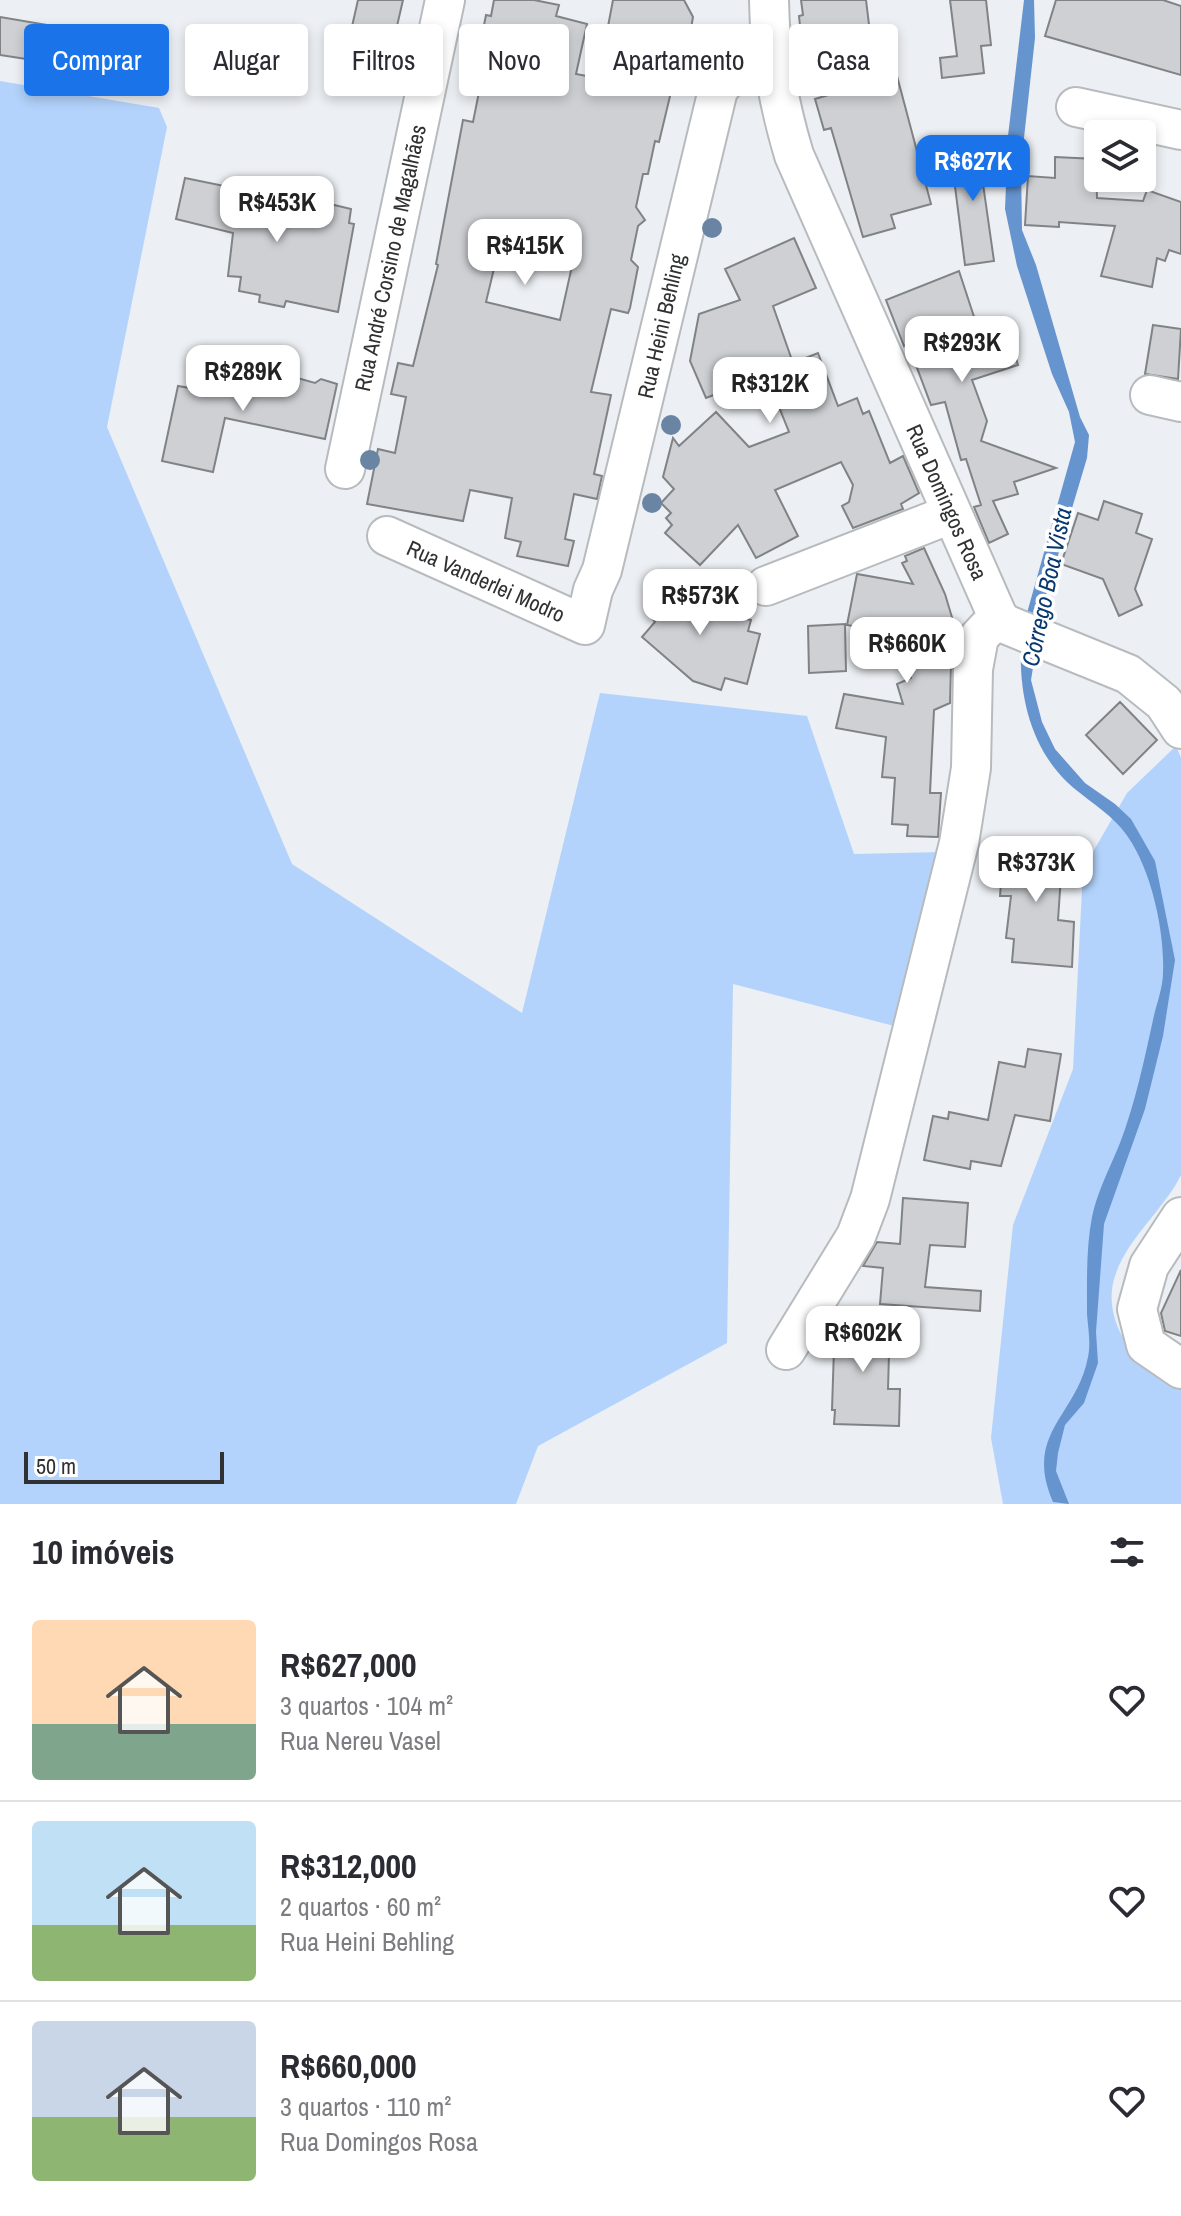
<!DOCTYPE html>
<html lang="pt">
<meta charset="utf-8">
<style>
body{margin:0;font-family:"Archivo Narrow",sans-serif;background:#f7f7f7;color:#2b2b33;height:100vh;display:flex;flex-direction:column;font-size:30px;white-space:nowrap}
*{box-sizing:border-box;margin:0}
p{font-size:26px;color:#7c7c81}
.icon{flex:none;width:44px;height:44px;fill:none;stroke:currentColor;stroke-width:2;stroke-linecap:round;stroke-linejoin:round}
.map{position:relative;height:1504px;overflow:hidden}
.side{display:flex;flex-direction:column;background:#fff;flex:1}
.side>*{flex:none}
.banner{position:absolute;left:24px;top:24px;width:1134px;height:72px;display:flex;gap:16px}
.tools{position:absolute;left:1084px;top:120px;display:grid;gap:16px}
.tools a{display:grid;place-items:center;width:72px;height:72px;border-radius:8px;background:#fff;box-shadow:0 4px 12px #0003;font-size:40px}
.scale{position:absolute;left:24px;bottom:20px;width:200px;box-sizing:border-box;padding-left:8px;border:4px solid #303132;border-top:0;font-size:22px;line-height:28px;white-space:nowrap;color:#303132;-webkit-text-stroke:6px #fff;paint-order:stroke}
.price{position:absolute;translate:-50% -68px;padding:0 18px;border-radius:16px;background:#fff;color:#222;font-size:26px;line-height:52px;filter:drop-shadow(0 2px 4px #0008)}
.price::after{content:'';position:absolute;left:50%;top:48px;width:24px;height:18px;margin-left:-12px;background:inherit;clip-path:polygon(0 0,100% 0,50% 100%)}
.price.selected{background:#1a73e8;color:#fff}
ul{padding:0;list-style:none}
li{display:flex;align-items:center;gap:24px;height:200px;padding:0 32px}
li+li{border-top:2px solid #e1e1e2}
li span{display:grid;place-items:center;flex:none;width:224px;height:160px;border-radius:8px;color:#555}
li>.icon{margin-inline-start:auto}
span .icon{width:96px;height:96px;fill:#fffc;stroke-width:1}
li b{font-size:34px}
h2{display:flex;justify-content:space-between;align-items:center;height:96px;padding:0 32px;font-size:34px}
.chip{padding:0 28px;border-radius:8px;background:#fff;box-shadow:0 4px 12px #0003;font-size:28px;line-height:72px}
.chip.selected{background:#1a73e8;color:#fff}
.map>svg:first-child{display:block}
</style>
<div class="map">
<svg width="1181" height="1504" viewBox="0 0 1181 1504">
<rect width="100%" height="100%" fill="#eceff3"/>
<!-- green -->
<path fill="#b3d3fc" d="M0 81 159 108 167 127 107 427 292 864 522 1013 600 693 807 716 854 854 943 852 898 1027 733 984 727 1343 538 1446 516 1504H0Z
M1176 746 1181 758V1175C1164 1209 1129 1237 1116 1273 1104 1304 1118 1337 1139 1360 1149 1371 1168 1378 1181 1386V1504H1003L991 1438 1013 1225 1073 1069 1083 869 1127 793Z"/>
<!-- water -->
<path fill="#6694cf" d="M1024 0H1034L1035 38 1021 165 1022 230 1036 265 1080 417 1089 435 1087 458 1039 619 1027 613 1075 442 1069 412 1052 374 1017 266 1005 209 1008 136Z
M1021 648 1035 655 1031 680 1042 722 1055 749 1085 783 1115 804 1131 819 1155 861 1175 960 1163 1036 1145 1109 1104 1224 1096 1332 1098 1363 1084 1403 1065 1425 1058 1453 1056 1471 1069 1504 1053 1502C1023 1433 1077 1416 1088 1357 1091 1343 1088 1328 1087 1314 1087 1283 1086 1248 1092 1217 1097 1192 1110 1168 1120 1143 1135 1104 1144 1061 1153 1020 1156 1005 1163 988 1163 973 1165 930 1150 862 1122 829 1107 811 1084 798 1067 782 1031 747 1019 696 1021 648Z"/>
<!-- building -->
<path fill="#ced0d4" stroke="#808386" stroke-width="2" fill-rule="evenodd" d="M358 0H403L397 26 401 27 388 85 341 75Z
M494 0H534L559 5 556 16 587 24 576 74 671 92 659 142 655 141 648 174H643L636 207 645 220 638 226 631 260 638 267 630 308 628 313 611 309 591 392 611 395 594 474 602 476 597 499 574 494 565 539 574 541 568 566 517 556 521 542 505 538 512 498 470 490 463 521 367 504 378 449 395 453 406 397 391 394 398 363 413 366 438 265 436 264 463 120 473 122 489 42 481 40 486 15 491 16ZM503 231 576 248 560 320 486 302Z
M613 0H684L693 17 687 52 606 37Z
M801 0H866L876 82 897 76 931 204 891 215 895 228 863 237 831 128 824 130 815 99 835 93 823 53 803 55 799 16 803 15Z
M950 0H986L991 45 981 46 984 73 942 78 940 58 957 56Z
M1056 0H1163L1181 6V75L1045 36Z
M0 17 71 29 66 65 0 55Z
M201 33 265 47 259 76 246 74 245 76 195 66Z
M990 143 991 169 981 170 994 261 965 265 951 155Z
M1055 157 1096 159 1097 198 1143 201 1147 190 1181 202V254L1169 250 1165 261 1157 258 1152 287 1101 276 1115 226 1059 222V227L1025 225 1028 176 1055 178Z
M185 178 234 188 231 200 302 210 305 198 351 209 349 223 354 224 338 312 286 301 284 307 259 302 260 295 239 291 241 277 228 276 233 233 176 219Z
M794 238 816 288 773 306 793 363 818 353 838 406 857 398 863 414 869 411 890 463 903 456 919 493 901 504 903 509 853 528 842 506 849 502 853 485 841 462 775 490 798 536 756 558 738 525 700 565 665 533 672 525 666 518 671 513 661 503 674 489 663 477 673 438 679 446 716 412 749 447 789 432 766 375 706 398 690 361 699 314 740 300 725 269Z
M959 271 980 335 1003 328 1005 346H1012L1018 365 972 380 987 421 981 441 1056 468 1014 482 1018 494 993 501 1008 534 989 543 974 507 981 505 966 459 961 460 945 402 931 405 908 344 904 346 886 300Z
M1153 325 1181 329 1178 379 1145 374Z
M206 369 281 385 283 374 315 383 321 379 337 384 325 439 225 418 213 472 162 461 178 386 201 390Z
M1104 501 1142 514 1136 533 1152 539 1135 589 1142 605 1119 616 1103 579 1061 564 1078 513 1098 520Z
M924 548 945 594 957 634 954 649 947 652 951 665 950 703 934 710 930 793H941L938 837 907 836 908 825 892 824 895 778 882 777 886 737 836 728 844 694 903 704 897 684 911 678 896 634 847 625 857 574 913 584 902 563 907 561 905 556Z
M671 574 705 609 751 620 748 631 760 634 747 684 725 678 721 690 693 681 642 637 655 622 652 618 654 615 646 607 654 598 651 596Z
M845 624 846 671 809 673 808 626Z
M1120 702 1157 740 1123 774 1086 735Z
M1004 841 1063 846 1058 920 1074 922 1072 967 1012 962 1014 939 1006 938 1011 896H1000Z
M1028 1049 1061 1054 1050 1121 1015 1115 1001 1166 971 1161 970 1169 924 1160 933 1116 948 1119 949 1112 988 1120 999 1062 1025 1067Z
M903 1198 968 1203 965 1247 930 1245 925 1287 981 1291 980 1311 880 1304 883 1268 863 1266 877 1242 900 1244Z
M1181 1270V1336L1165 1331 1161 1313Z
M835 1317 890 1319 888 1389H900L899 1426 834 1424 835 1410H832Z"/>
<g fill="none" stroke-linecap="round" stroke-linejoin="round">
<defs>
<path id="minor" d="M769 0C770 56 778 101 794 155L998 617 1005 624 1128 674 1164 703 1181 729
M1076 107 1181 130
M1150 395 1181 402
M345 469 445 0
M387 536 585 625 593 590 602 570 718 90C733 69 746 62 770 54
M766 586 951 514
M1181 1217 1149 1266 1137 1309 1146 1345 1181 1369
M786 1350 856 1236 870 1199 959 843 971 768 973 669 979 637 998 617"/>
</defs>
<!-- minor casing -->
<use href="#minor" stroke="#b8bbbe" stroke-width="42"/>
<!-- minor -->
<use href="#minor" stroke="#fff" stroke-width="38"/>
</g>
<!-- trees -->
<g fill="#6a85a4">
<circle cx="712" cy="228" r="10"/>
<circle cx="671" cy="425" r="10"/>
<circle cx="370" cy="460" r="10"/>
<circle cx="652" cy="503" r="10"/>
</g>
<g text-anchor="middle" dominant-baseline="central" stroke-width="7" stroke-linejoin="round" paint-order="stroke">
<!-- street labels -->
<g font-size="22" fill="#303132" stroke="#fff">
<text transform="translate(390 258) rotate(-78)">Rua André Corsino de Magalhães</text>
<text transform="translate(661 326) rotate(-77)">Rua Heini Behling</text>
<text transform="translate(947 502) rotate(66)">Rua Domingos Rosa</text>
<text transform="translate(486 581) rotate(24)">Rua Vanderlei Modro</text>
</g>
<!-- water labels -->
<g font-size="24" font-style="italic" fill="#08396e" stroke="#fff">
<text transform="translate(1046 587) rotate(-78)">Córrego Boa Vista</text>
</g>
</g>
</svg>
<div class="tools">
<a><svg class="icon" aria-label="layers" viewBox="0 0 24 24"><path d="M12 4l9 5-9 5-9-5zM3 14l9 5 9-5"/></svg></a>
</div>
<div class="scale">50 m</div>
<b class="price selected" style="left:973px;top:203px">R$627K</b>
<b class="price" style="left:277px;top:244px">R$453K</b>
<b class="price" style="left:525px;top:287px">R$415K</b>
<b class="price" style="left:962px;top:384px">R$293K</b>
<b class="price" style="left:243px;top:413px">R$289K</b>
<b class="price" style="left:770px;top:425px">R$312K</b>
<b class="price" style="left:700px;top:637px">R$573K</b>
<b class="price" style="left:907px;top:685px">R$660K</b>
<b class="price" style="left:1036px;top:904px">R$373K</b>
<b class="price" style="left:863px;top:1374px">R$602K</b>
<div class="banner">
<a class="chip selected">Comprar</a>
<a class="chip">Alugar</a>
<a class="chip">Filtros</a>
<a class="chip">Novo</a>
<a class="chip">Apartamento</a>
<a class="chip">Casa</a>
</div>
</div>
<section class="side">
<h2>10 imóveis<svg class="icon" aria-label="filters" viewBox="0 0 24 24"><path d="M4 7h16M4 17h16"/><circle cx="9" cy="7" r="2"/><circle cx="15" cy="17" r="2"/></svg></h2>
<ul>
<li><span style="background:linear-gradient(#ffd9b3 65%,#7fa58c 0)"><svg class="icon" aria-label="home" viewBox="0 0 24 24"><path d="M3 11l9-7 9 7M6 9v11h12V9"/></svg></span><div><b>R$627,000</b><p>3 quartos · 104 m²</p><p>Rua Nereu Vasel</p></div><svg class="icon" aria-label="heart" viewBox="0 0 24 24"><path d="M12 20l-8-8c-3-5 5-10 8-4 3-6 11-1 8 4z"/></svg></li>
<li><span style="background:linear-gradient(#bfe0f5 65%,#8fb573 0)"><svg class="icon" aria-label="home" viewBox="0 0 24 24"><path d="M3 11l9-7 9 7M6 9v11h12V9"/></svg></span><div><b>R$312,000</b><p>2 quartos · 60 m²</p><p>Rua Heini Behling</p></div><svg class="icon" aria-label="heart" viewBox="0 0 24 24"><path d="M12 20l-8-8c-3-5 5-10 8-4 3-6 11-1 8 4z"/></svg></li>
<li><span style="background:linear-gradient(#c9d6e8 60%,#8fb573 0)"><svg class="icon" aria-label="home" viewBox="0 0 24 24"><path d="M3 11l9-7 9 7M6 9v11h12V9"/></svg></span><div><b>R$660,000</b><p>3 quartos · 110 m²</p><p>Rua Domingos Rosa</p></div><svg class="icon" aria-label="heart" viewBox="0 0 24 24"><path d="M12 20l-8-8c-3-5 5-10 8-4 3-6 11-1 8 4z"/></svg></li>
</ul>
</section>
